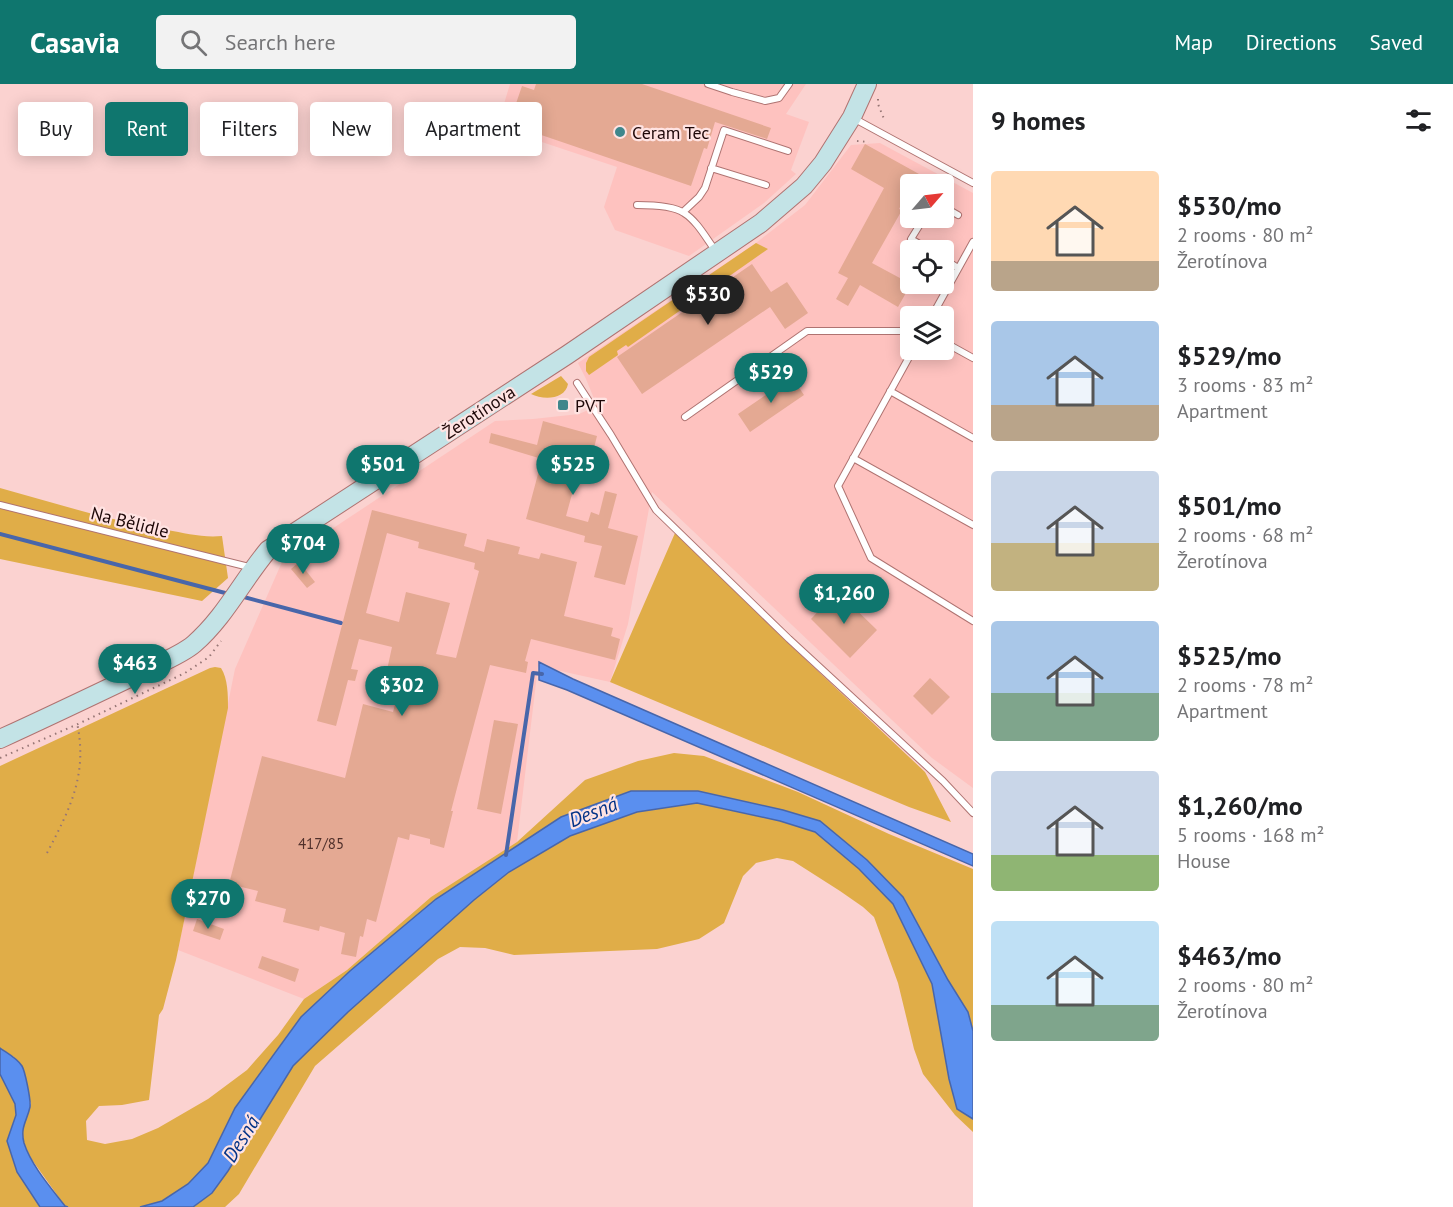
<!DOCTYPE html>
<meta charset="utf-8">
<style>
body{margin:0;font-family:"PT Sans",sans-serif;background:#f2f2f2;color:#202124;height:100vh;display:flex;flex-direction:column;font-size:22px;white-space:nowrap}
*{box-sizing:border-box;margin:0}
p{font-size:20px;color:#757577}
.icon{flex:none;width:33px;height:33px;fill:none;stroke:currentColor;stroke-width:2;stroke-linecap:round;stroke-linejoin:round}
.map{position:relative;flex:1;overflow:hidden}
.details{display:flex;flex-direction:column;background:#fff;width:480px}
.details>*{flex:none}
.banner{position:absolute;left:18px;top:18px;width:570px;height:54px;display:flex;gap:12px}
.needle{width:39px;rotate:62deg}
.tools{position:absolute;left:900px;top:90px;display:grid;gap:12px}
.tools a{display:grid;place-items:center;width:54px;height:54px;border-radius:6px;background:#fff;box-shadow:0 3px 15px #0003;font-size:30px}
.price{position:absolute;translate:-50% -51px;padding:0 14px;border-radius:21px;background:#0f766e;color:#fff;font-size:20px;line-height:39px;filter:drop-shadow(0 2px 3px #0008)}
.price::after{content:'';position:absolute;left:50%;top:36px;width:18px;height:14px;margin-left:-9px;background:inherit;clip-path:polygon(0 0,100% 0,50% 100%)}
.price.on{background:#222;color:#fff}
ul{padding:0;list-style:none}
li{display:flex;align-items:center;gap:18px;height:150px;padding:0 18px}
li span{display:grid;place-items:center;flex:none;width:168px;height:120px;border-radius:6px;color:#555}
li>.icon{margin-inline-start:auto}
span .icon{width:72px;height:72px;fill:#fffc;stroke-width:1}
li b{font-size:26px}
h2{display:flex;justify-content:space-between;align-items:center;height:72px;padding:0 18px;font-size:26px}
.chip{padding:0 21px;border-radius:6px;background:#fff;box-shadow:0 3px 15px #0003;font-size:21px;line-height:54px}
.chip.on{background:#0f766e;color:#fff}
header{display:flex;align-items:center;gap:36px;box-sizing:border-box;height:84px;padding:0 30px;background:#0f766e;color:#fff}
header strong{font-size:28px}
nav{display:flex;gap:33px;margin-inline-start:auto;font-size:21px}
.search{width:420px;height:54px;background:#f2f2f2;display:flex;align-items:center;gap:15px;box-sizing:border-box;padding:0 21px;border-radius:6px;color:#757577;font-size:22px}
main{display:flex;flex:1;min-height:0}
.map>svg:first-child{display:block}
</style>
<header>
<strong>Casavia</strong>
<div class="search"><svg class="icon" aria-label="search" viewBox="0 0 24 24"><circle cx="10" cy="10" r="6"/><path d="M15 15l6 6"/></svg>Search here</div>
<nav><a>Map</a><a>Directions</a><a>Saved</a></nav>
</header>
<main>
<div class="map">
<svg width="973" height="1123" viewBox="0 0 973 1123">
<rect width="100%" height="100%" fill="#fbd2d0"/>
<!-- built -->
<path fill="#fec2bf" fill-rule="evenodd" d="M510 0H806L786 30 809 38 791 86 796 90 764 119 689 172 615 146 604 123 617 83 497 43Z
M880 59 973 109V704L932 674 652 408 628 540 610 598 538 582 517 758 431 813 347 886 304 915 178 866 235 585 282 478 495 337 533 335 579 330 597 322 586 295 578 279 756 159 805 121 851 61ZM910 100H944V134H910ZM910 166H944V200H910ZM910 232H944V266H910Z"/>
<!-- green -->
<path fill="#e0ad48" d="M756 159 768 165 628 263 626 261 617 267 618 271 589 291 586 287V279L589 273Z
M561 292 568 300C565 316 543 316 531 310Z
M0 404C55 419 110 437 167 446 185 449 203 454 222 452L228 494 202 517 0 475Z
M675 449 786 557 925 688 951 738 909 723 610 598Z
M215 583 221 584C228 595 228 611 228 624L176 876 163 925 159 931 149 1016 122 1021 99 1022 86 1037 87 1056 105 1060 132 1055 158 1044 208 1015 247 986 278 951 304 915 347 886 431 813 517 758 585 696 638 677 674 669 704 672 798 708 889 750 973 785V947L968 928 948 896 903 813 867 776 820 737 783 726 698 707H631L350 887 301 933 235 1024 208 1079 188 1100 162 1117 140 1123H68L65 1122 30 1073 24 1059 22 1046 31 1020 14 973 0 964V682L210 584Z
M697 719 780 737 815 748 859 785 893 820 932 900 949 995 957 1025 973 1035V1048L955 1031 923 990 914 965 898 899 874 833 863 823 840 807 793 777 777 774 756 779 743 792 724 839 699 855 657 865 514 871 485 864 460 863 438 875 315 982 239 1110 225 1123H193L212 1109 228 1087 293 982 348 928 474 816 509 788 570 752 637 728Z
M0 990 15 1020 16 1031 7 1057 17 1088 40 1123H0Z"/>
<!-- water -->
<path fill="#5a8fef" stroke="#4866aa" stroke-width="1.5" d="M539 578 573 595 973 770V782L567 606 539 596Z
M631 707H698L783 726 820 737 867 776 903 813 948 896 968 928 973 947V1035L957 1025 949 995 932 900 893 820 859 785 815 748 780 737 697 719 637 728 570 752 509 788 474 816 348 928 293 982 228 1087 212 1109 193 1123H140L162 1117 188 1100 208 1079 235 1024 301 933 350 887 436 815 561 733Z
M0 964C7 969 17 974 22 982 25 987 31 1016 30 1023 27 1037 20 1043 24 1059 31 1081 51 1104 65 1122L68 1123H40L17 1088 7 1057 16 1031 15 1020 0 990Z"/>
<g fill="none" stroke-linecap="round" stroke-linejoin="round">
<!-- stream -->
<path stroke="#4866aa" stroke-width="4" d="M0 450 229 510
M240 512 341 539
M506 771 533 589 542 590"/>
</g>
<!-- building -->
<path fill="#e4a993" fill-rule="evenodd" d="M536 0H642L771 44 767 55 715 38 707 65 704 64 691 102 509 40 522 2 534 6Z
M865 60 919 90 913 100H910V104L899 125 902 126 872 179 911 200 898 223 860 201 848 222 836 215 848 194 838 189 884 104 851 85Z
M752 180 771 208 787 198 808 229 785 245 770 223 642 310 617 273Z
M792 293 804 311 750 348 738 330Z
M543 337 597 352 591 376 582 374 566 432 588 438 591 428 599 431 605 407 617 410 608 444 638 452 625 501 594 493 602 462 584 458 585 452 526 435 542 375 489 359 491 349 537 361Z
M372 426 467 450 464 462 484 468 487 455 520 463 518 470 539 475 541 469 577 478 564 532 613 544 611 552 620 555 615 576 531 555 525 577 528 578 526 589 490 581 457 704 451 727H453L444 764 430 760V755L410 750 409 756 398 753 376 838 367 835 363 853 360 852 356 873 341 870 345 849 320 842 319 847 283 838 286 825 255 817 258 807 229 800 262 672 345 694 363 620 393 628 403 590 387 586 392 563 359 555 351 585 358 586 355 597 348 596 336 642 317 637ZM387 449 419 458 418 464 475 479 474 485 479 487 456 574 436 570 450 519 406 508 399 538 366 529Z
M299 478 315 498 307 504 291 485Z
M837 507 877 546 850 574 811 535Z
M930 594 950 613 932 631 913 612Z
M494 636 518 640 501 730 477 725Z
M197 835 224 845 220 856 193 847Z
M262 872 299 885 295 898 258 884Z"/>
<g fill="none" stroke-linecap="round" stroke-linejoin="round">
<defs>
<path id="lane" d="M708 0 732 8 765 17 779 14 789 0
M855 35 973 99
M711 84 766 101
M637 121C650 121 674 122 684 129 697 137 706 154 715 166
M944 123 958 131
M683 128 699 113 705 104 724 46 788 67
M924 134 911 155 930 166
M944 175 958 184
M932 232 973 158
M944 258 973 274
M913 266 838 402 871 474 973 537
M577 299 611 351 656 426 789 555 943 697 973 729
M890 307 973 354
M685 333 807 247H910
M853 374 973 441
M0 421 253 484"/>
<path id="secondary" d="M0 655C46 634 92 612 138 590 155 581 180 572 194 560 225 533 242 497 268 466L567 271 761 139 804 102 823 79 852 33 867 0"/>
</defs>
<!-- lane casing -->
<use href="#lane" stroke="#af7371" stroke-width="8"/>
<!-- secondary casing -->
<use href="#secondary" stroke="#af7371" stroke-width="20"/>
<!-- path -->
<path stroke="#977675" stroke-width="2" stroke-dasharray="1.5 4.5" stroke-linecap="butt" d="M878 15V20L884 35
M857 57 869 58
M0 674 78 640 185 589 209 573 221 557
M47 769C70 725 88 690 77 639"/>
<!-- lane -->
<use href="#lane" stroke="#fff" stroke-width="6"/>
<!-- secondary -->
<use href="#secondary" stroke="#c3e3e6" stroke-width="18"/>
</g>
<!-- markers -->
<g fill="#3f878c" stroke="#ffe3e2" stroke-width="2">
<circle cx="620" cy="48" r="6"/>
<rect x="557" y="315" width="12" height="12" rx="3"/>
</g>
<g text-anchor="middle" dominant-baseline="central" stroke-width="4.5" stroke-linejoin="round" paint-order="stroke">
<!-- number labels -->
<g font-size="15" fill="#50302b">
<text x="321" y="759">417/85</text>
</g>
<!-- poi labels -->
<g font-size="18" fill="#1e0808" stroke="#ffe3e2" text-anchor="start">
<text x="632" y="48">Ceram Tec</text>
<text x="575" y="321">PVT</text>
</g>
<!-- street labels -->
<g font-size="18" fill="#1e0808" stroke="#ffe3e2">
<text transform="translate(479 328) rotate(-33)">Žerotínova</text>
<text transform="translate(130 438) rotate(14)">Na Bělidle</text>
</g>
<!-- water labels -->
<g font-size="20" font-style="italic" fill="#043387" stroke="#ffe3e2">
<text transform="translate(593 728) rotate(-21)">Desná</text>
<text transform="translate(241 1055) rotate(-58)">Desná</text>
</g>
</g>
</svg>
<div class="tools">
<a><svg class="needle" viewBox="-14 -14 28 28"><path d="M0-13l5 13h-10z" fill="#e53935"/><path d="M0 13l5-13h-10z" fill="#757577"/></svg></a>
<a><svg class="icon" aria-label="locate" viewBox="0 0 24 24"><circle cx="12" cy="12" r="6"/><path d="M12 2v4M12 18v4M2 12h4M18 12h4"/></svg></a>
<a><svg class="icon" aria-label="layers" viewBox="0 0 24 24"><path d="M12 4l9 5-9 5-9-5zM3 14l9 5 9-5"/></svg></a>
</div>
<b class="price on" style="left:708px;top:242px">$530</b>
<b class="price" style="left:771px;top:320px">$529</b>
<b class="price" style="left:383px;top:412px">$501</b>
<b class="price" style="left:573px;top:412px">$525</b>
<b class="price" style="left:303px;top:491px">$704</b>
<b class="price" style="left:844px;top:541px">$1,260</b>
<b class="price" style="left:135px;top:611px">$463</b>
<b class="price" style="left:402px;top:633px">$302</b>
<b class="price" style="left:208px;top:846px">$270</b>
<div class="banner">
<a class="chip">Buy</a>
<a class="chip on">Rent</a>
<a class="chip">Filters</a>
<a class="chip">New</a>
<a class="chip">Apartment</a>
</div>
</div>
<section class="details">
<h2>9 homes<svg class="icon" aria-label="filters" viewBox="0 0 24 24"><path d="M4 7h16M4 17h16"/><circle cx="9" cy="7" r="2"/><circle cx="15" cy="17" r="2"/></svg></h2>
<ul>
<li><span style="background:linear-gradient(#ffd9b3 75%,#b9a48a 0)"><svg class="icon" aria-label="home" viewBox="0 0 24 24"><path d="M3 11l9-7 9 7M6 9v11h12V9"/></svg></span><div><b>$530/mo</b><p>2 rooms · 80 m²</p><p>Žerotínova</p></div></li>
<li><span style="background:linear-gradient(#a9c7e8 70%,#b9a48a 0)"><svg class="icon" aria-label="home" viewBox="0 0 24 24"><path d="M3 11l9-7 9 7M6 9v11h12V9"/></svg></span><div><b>$529/mo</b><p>3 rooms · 83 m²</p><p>Apartment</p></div></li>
<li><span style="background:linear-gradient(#c9d6e8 60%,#c2b280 0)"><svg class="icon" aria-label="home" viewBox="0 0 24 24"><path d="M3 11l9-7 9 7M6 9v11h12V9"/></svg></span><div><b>$501/mo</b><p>2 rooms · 68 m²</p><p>Žerotínova</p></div></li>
<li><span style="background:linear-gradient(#a9c7e8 60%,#7fa58c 0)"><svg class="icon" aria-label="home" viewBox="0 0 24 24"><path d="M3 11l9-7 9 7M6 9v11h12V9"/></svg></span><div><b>$525/mo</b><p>2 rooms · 78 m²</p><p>Apartment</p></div></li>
<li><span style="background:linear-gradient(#c9d6e8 70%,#8fb573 0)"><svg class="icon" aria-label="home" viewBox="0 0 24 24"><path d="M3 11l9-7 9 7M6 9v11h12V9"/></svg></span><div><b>$1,260/mo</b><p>5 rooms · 168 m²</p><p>House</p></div></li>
<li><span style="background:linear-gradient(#bfe0f5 70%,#7fa58c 0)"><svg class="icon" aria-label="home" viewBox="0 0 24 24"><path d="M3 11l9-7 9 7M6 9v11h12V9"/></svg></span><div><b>$463/mo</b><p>2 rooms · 80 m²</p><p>Žerotínova</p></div></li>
</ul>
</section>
</main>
